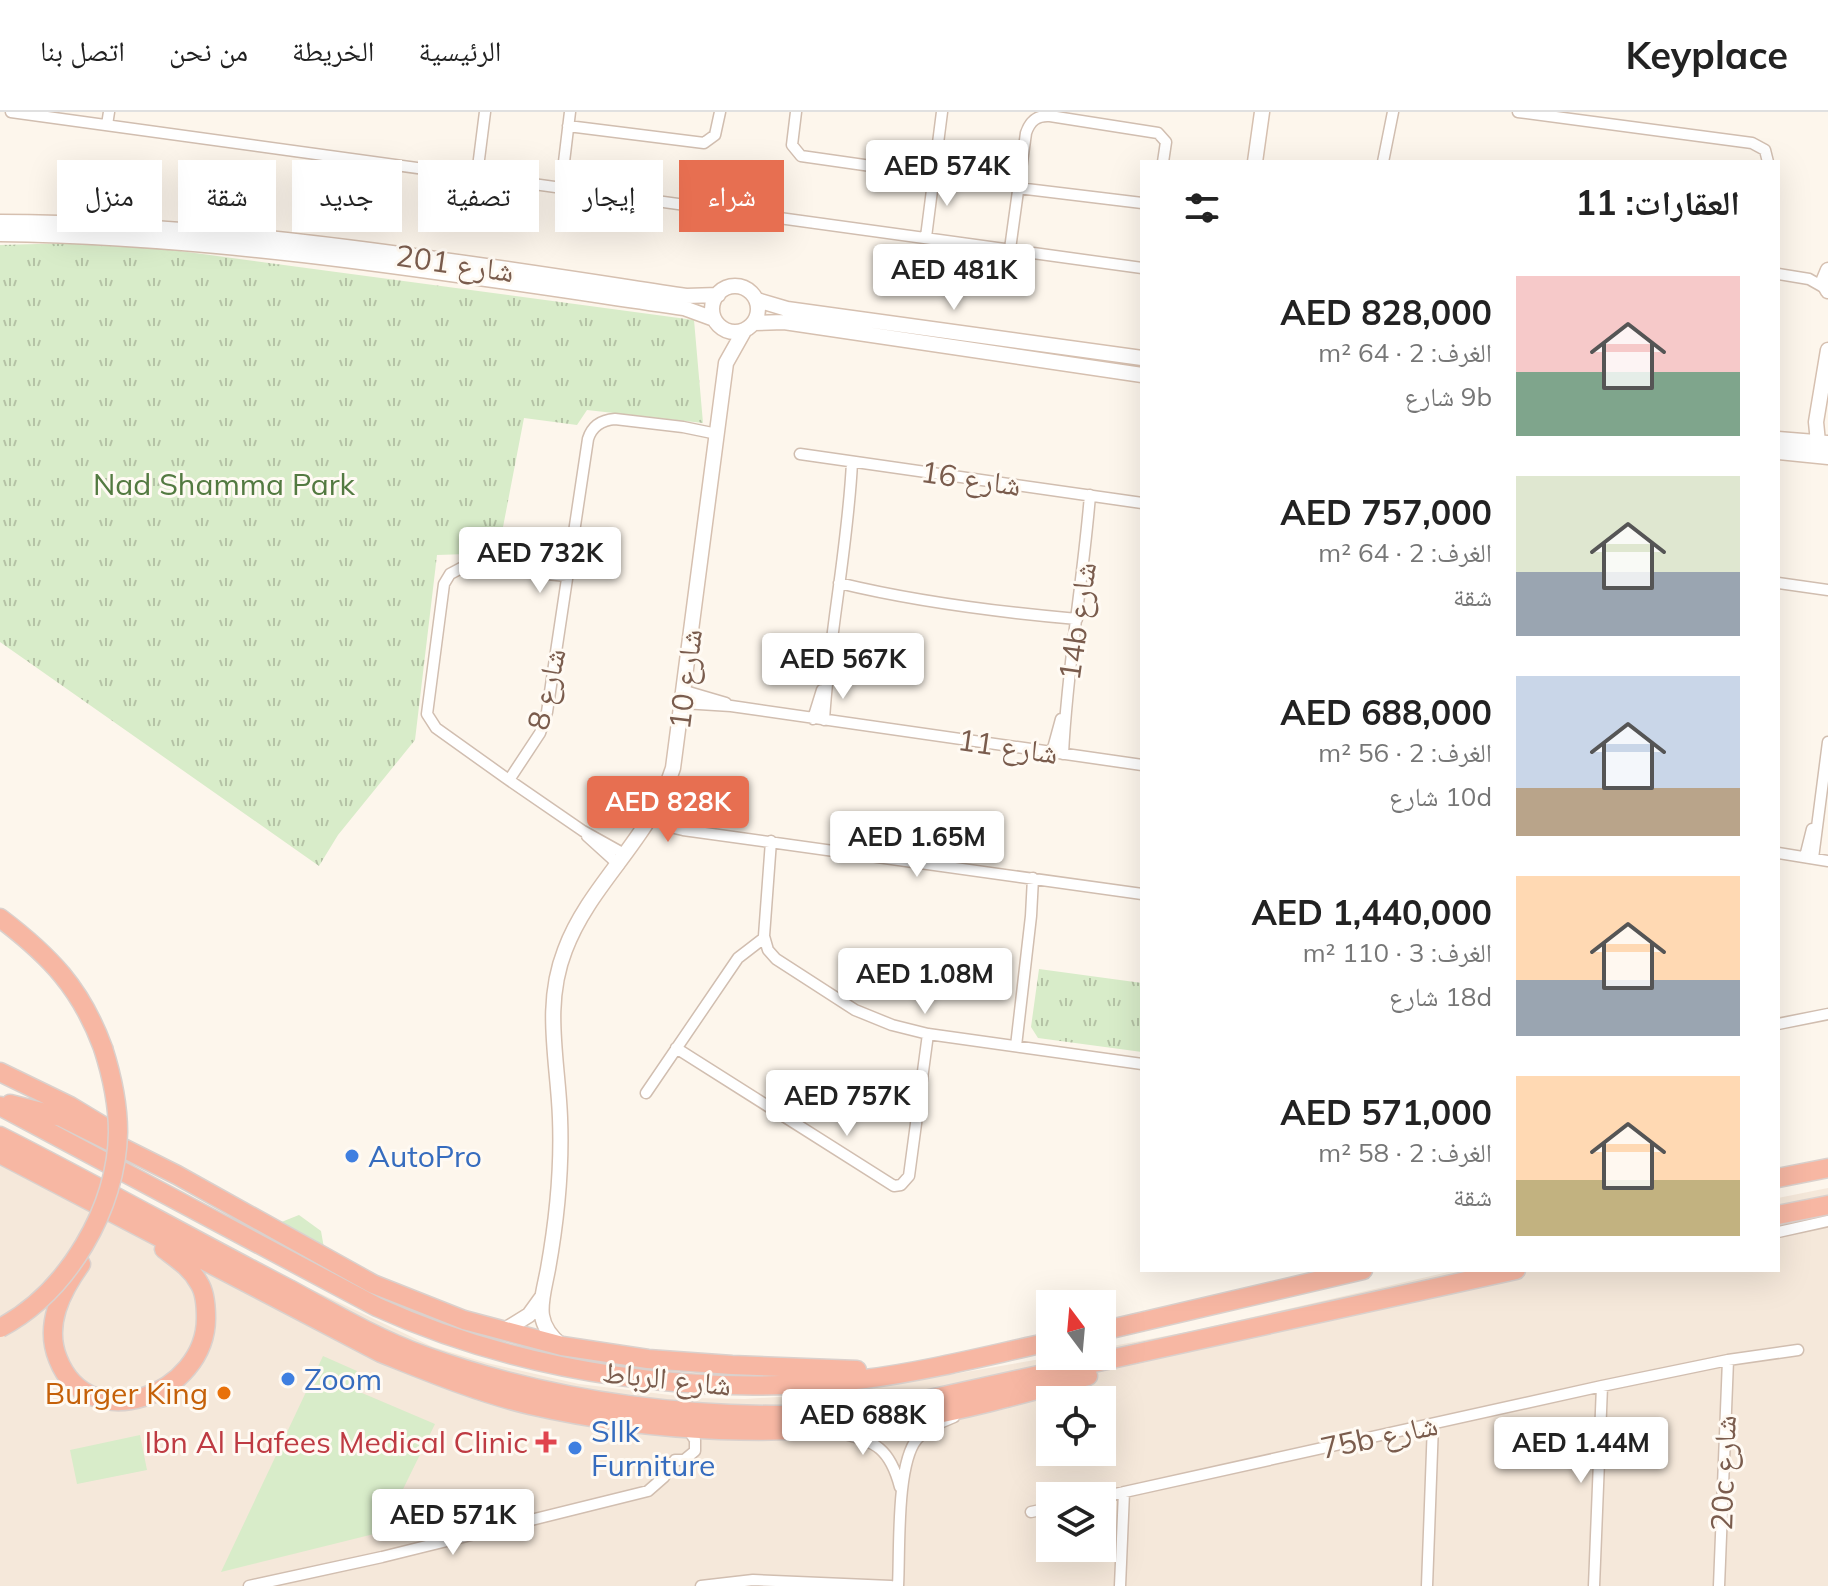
<!DOCTYPE html>
<html lang="ar">
<meta charset="utf-8">
<style>
body{margin:0;font-family:Mulish,"Noto Naskh Arabic",sans-serif;background:#f6f6f6;color:#222;direction:rtl;height:100vh;display:flex;flex-direction:column;font-size:30px;white-space:nowrap}
*{box-sizing:border-box;margin:0}
p{font-size:26px;color:#767676}
.icon{flex:none;width:44px;height:44px;fill:none;stroke:currentColor;stroke-width:2;stroke-linecap:round;stroke-linejoin:round}
.map{position:relative;flex:1;overflow:hidden;direction:ltr}
.details{position:absolute;left:1140px;top:48px;width:640px;height:1112px;display:flex;flex-direction:column;background:#fff;border-radius:0px;box-shadow:0 8px 32px #0002;direction:rtl}
.details>*{flex:none}
.banner{position:absolute;left:24px;top:48px;width:760px;height:72px;direction:rtl;display:flex;gap:16px}
.needle{width:52px;rotate:344deg}
.fabs{position:absolute;left:1036px;top:1178px;display:grid;gap:16px}
.fabs a{display:grid;place-items:center;width:80px;height:80px;border-radius:0px;background:#fff;box-shadow:0 8px 32px #0002;font-size:40px}
.price{position:absolute;translate:-50% -68px;padding:0 18px;border-radius:8px;background:#fff;color:#222;font-size:26px;line-height:52px;filter:drop-shadow(0 2px 4px #0008)}
.price::after{content:'';position:absolute;left:50%;top:48px;width:24px;height:18px;margin-left:-12px;background:inherit;clip-path:polygon(0 0,100% 0,50% 100%)}
.price.active{background:#e76f51;color:#fff}
ul{padding:0;list-style:none}
li{display:flex;align-items:center;gap:24px;height:200px;padding:0 40px}
li span{display:grid;place-items:center;flex:none;width:224px;height:160px;border-radius:0px;color:#555}
li>.icon{margin-inline-start:auto}
span .icon{width:96px;height:96px;fill:#fffc;stroke-width:1}
li b{font-size:34px}
h2{display:flex;justify-content:space-between;align-items:center;height:96px;padding:0 40px;font-size:34px}
.chip{padding:0 28px;border-radius:0px;background:#fff;box-shadow:0 8px 32px #0002;font-size:28px;line-height:72px}
.chip.active{background:#e76f51;color:#fff}
header{display:flex;align-items:center;gap:48px;box-sizing:border-box;height:112px;padding:0 40px;background:#fff;border-bottom:2px solid #e0e0e0}
header strong{font-size:38px}
nav{display:flex;gap:44px;margin-inline-start:auto;font-size:28px}
.map>svg:first-child{display:block}
</style>
<header>
<strong>Keyplace</strong>
<nav><a>الرئيسية</a><a>الخريطة</a><a>من نحن</a><a>اتصل بنا</a></nav>
</header>
<div class="map">
<svg width="1828" height="1474" viewBox="0 0 1828 1474">
<defs>
<pattern id="park-tufts" width="24" height="20" patternUnits="userSpaceOnUse" patternTransform="scale(2)"><rect width="24" height="20" fill="#d8ecc9"/><path d="M3 7l-1-3M5 7V3M7 7l1-3M15 17l-1-3M17 17v-4M19 17l1-3" fill="none" stroke="#b4c2a5"/></pattern>
</defs>
<rect width="100%" height="100%" fill="#fdf6ec"/>
<!-- residential -->
<path fill="#f5e8da" fill-rule="evenodd" d="M0 1022 235 1141 433 1235 487 1251 579 1272 695 1286 745 1287 843 1281 1058 1244H1102V1236L1192 1219 1457 1158H1778V1086L1828 1076V1474H0ZM1050 1288H1102V1340H1050ZM1050 1384H1102V1436H1050Z"/>
<!-- green -->
<path fill="#d8ecc9" d="M299 1103 321 1119 324 1136 279 1111Z
M323 1244 357 1259 348 1275 435 1312 382 1420 221 1460Z
M140 1323 147 1358 77 1372 70 1338Z"/>
<!-- park -->
<path fill="url(#park-tufts)" d="M113 130 694 208 703 311 587 298 577 313 524 306 498 441 437 443 415 628 338 723 319 754 0 530V133Z
M1039 857 1142 871V940L1038 926 1031 915Z"/>
<g fill="none" stroke-linecap="round" stroke-linejoin="round">
<defs>
<path id="street" d="M11 0 1142 156
M796 0 792 33 801 44 934 63
M1518 0 1752 31 1765 38 1768 50
M107 13 109 0
M568 14 704 31 715 23 720 0
M1383 50 1393 0
M477 63 485 0
M561 75 570 0
M1018 76 1142 91
M926 125 942 0
M1010 137 1026 21C1030 9 1037 3 1050 4L1158 21 1166 30 1163 50
M1778 162 1809 167 1825 176
M800 342 1142 391
M567 464 465 454 450 462 444 472 427 602 436 616 506 666 583 719 626 743
M839 471C917 490 997 500 1077 507
M1778 471 1828 478
M685 579 726 591
M683 591 731 594 1142 653
M813 607 822 578
M824 608C829 522 848 436 852 350
M1052 640 1061 607
M1063 642C1067 555 1083 470 1090 383
M509 668 540 621 547 600 588 327C592 314 601 308 615 307L683 315 717 322
M658 694 672 707 688 715
M653 704 670 715 683 718 1142 782
M587 724 619 753
M771 729 764 824 768 838 776 847 855 898 892 913 928 922 1142 952
M1778 741 1828 749
M1805 745 1812 717
M1813 746 1828 630
M1778 912 1828 902
M1016 934 1031 804 1033 766
M676 936 894 1074 901 1073 909 1064 928 922
M646 981 738 846 764 826
M1778 1120 1828 1109
M840 1321C876 1329 890 1337 900 1375
M1102 1385 1602 1274 1728 1248 1798 1238
M1031 1400 1050 1396
M249 1474 382 1445 648 1379 664 1365 675 1348H684L695 1339V1328L687 1316
M701 1474 753 1468 891 1474
M898 1474C900 1439 896 1352 917 1327 927 1316 941 1310 954 1305
M1120 1474 1124 1380
M1427 1474 1433 1312
M1594 1474 1602 1274
M1719 1474 1728 1248"/>
<path id="secondary" d="M1255 50 1262 0
M0 110C228 111 462 150 686 184L718 183
M0 122C230 125 458 163 684 196L714 207
M1828 158 1823 170 1828 179
M712 197a23 23 0 1 1 46 0a23 23 0 1 1-46 0Z
M757 188 787 197 1142 246
M754 211 784 210 1142 263
M1778 327 1828 331
M1818 330 1816 310 1828 238
M1778 340 1828 345
M503 1219 529 1203 542 1185
M562 1234C532 1210 542 1189 548 1157 557 1107 562 1056 560 1006 558 948 543 894 565 838 590 771 651 727 673 656L726 251 744 219"/>
<path id="highway" d="M0 806C50 844 81 876 103 936
M0 960 70 994 113 1020
M10 992 61 1005 177 1063 373 1172 464 1208 562 1234 648 1247 732 1253 857 1258
M0 994 377 1195C527 1263 702 1286 865 1267 928 1259 989 1243 1050 1230
M0 1024C97 1073 192 1127 289 1177 333 1201 377 1227 425 1244 539 1285 659 1303 781 1303 829 1303 878 1295 925 1288L1516 1158
M0 1042 381 1241C429 1260 479 1281 530 1293 653 1321 786 1327 910 1307 970 1297 1029 1280 1088 1264
M1778 1066 1828 1056
M1778 1103 1828 1093
M81 1152C61 1180 44 1213 58 1247 89 1326 206 1283 206 1206 206 1195 205 1180 199 1171 191 1156 177 1147 164 1137
M1102 1219 1363 1158"/>
</defs>
<!-- street casing -->
<use href="#street" stroke="#d1beb0" stroke-width="13"/>
<!-- secondary casing -->
<use href="#secondary" stroke="#d6c0b0" stroke-width="17"/>
<!-- highway casing -->
<use href="#highway" stroke="#dad1cd" stroke-width="21"/>
<!-- street -->
<use href="#street" stroke="#fff" stroke-width="10"/>
<!-- secondary -->
<use href="#secondary" stroke="#fff" stroke-width="14"/>
<!-- highway -->
<use href="#highway" stroke="#f7b7a3" stroke-width="18"/>
<defs>
<path id="highway-bridge" d="M0 1216C68 1180 117 1096 118 1020 118 991 112 964 103 936"/>
</defs>
<!-- highway-bridge casing -->
<use href="#highway-bridge" stroke="#dad1cd" stroke-width="21" stroke-linecap="butt"/>
<!-- highway-bridge -->
<use href="#highway-bridge" stroke="#f7b7a3" stroke-width="18"/>
</g>
<!-- markers -->
<g fill="#3f7fe0" stroke="#fffaf3" stroke-width="3">
<circle cx="352" cy="1044" r="8"/>
<circle cx="288" cy="1267" r="8"/>
<circle cx="575" cy="1336" r="8"/>
</g>
<circle fill="#e8710a" stroke="#fffaf3" stroke-width="3" cx="224" cy="1281" r="8"/>
<path fill="#e0444e" stroke="#fffaf3" stroke-width="3" d="M542 1318h8v8h8v8h-8v8h-8v-8h-8v-8h8z"/>
<g text-anchor="middle" dominant-baseline="central" stroke-width="6" stroke-linejoin="round" paint-order="stroke">
<!-- street labels -->
<g font-size="30" fill="#7a5c4d" stroke="#fffaf3">
<text transform="translate(455 151) rotate(8)">شارع 201</text>
<text transform="translate(971 366) rotate(8)">شارع 16</text>
<text transform="translate(1077 509) rotate(-82)">14b شارع</text>
<text transform="translate(685 567) rotate(-83)">شارع 10</text>
<text transform="translate(546 577) rotate(-77)">شارع 8</text>
<text transform="translate(1008 634) rotate(8)">شارع 11</text>
<text transform="translate(667 1266) rotate(6)">شارع الرباط</text>
<text transform="translate(1379 1324) rotate(-12)">75b شارع</text>
<text transform="translate(1723 1361) rotate(-88)">20c شارع</text>
</g>
<!-- park labels -->
<g font-size="30" fill="#537a41" stroke="#fffaf3">
<text x="224" y="372">Nad Shamma Park</text>
</g>
<!-- shop labels -->
<g font-size="30" fill="#366cbe" stroke="#fffaf3" text-anchor="start">
<text x="368" y="1044">AutoPro</text>
<text x="304" y="1267">Zoom</text>
<text x="591" y="1319">SIlk<tspan x="591" dy="34">Furniture</tspan></text>
</g>
<!-- food labels -->
<g font-size="30" fill="#c56008" stroke="#fffaf3" text-anchor="end">
<text x="208" y="1281">Burger King</text>
</g>
<!-- health labels -->
<g font-size="30" fill="#be3a42" stroke="#fffaf3" text-anchor="end">
<text x="528" y="1330">Ibn Al Hafees Medical Clinic</text>
</g>
</g>
</svg>
<div class="fabs">
<a><svg class="needle" viewBox="-14 -14 28 28"><path d="M0-13l5 13h-10z" fill="#e53935"/><path d="M0 13l5-13h-10z" fill="#767676"/></svg></a>
<a><svg class="icon" aria-label="locate" viewBox="0 0 24 24"><circle cx="12" cy="12" r="6"/><path d="M12 2v4M12 18v4M2 12h4M18 12h4"/></svg></a>
<a><svg class="icon" aria-label="layers" viewBox="0 0 24 24"><path d="M12 4l9 5-9 5-9-5zM3 14l9 5 9-5"/></svg></a>
</div>
<b class="price" style="left:947px;top:96px">AED 574K</b>
<b class="price" style="left:954px;top:200px">AED 481K</b>
<b class="price" style="left:540px;top:483px">AED 732K</b>
<b class="price" style="left:843px;top:589px">AED 567K</b>
<b class="price active" style="left:668px;top:732px">AED 828K</b>
<b class="price" style="left:917px;top:767px">AED 1.65M</b>
<b class="price" style="left:925px;top:904px">AED 1.08M</b>
<b class="price" style="left:847px;top:1026px">AED 757K</b>
<b class="price" style="left:863px;top:1345px">AED 688K</b>
<b class="price" style="left:1581px;top:1373px">AED 1.44M</b>
<b class="price" style="left:453px;top:1445px">AED 571K</b>
<div class="banner">
<a class="chip active">شراء</a>
<a class="chip">إيجار</a>
<a class="chip">تصفية</a>
<a class="chip">جديد</a>
<a class="chip">شقة</a>
<a class="chip">منزل</a>
</div>
<section class="details">
<h2>العقارات: 11<svg class="icon" aria-label="filters" viewBox="0 0 24 24"><path d="M4 7h16M4 17h16"/><circle cx="9" cy="7" r="2"/><circle cx="15" cy="17" r="2"/></svg></h2>
<ul>
<li><span style="background:linear-gradient(#f6c9c9 60%,#7fa58c 0)"><svg class="icon" aria-label="home" viewBox="0 0 24 24"><path d="M3 11l9-7 9 7M6 9v11h12V9"/></svg></span><div><b>AED 828,000</b><p>الغرف: 2 · 64 m²</p><p>9b شارع</p></div></li>
<li><span style="background:linear-gradient(#dfe7d0 60%,#9aa5b1 0)"><svg class="icon" aria-label="home" viewBox="0 0 24 24"><path d="M3 11l9-7 9 7M6 9v11h12V9"/></svg></span><div><b>AED 757,000</b><p>الغرف: 2 · 64 m²</p><p>شقة</p></div></li>
<li><span style="background:linear-gradient(#c9d6e8 70%,#b9a48a 0)"><svg class="icon" aria-label="home" viewBox="0 0 24 24"><path d="M3 11l9-7 9 7M6 9v11h12V9"/></svg></span><div><b>AED 688,000</b><p>الغرف: 2 · 56 m²</p><p>10d شارع</p></div></li>
<li><span style="background:linear-gradient(#ffd9b3 65%,#9aa5b1 0)"><svg class="icon" aria-label="home" viewBox="0 0 24 24"><path d="M3 11l9-7 9 7M6 9v11h12V9"/></svg></span><div><b>AED 1,440,000</b><p>الغرف: 3 · 110 m²</p><p>18d شارع</p></div></li>
<li><span style="background:linear-gradient(#ffd9b3 65%,#c2b280 0)"><svg class="icon" aria-label="home" viewBox="0 0 24 24"><path d="M3 11l9-7 9 7M6 9v11h12V9"/></svg></span><div><b>AED 571,000</b><p>الغرف: 2 · 58 m²</p><p>شقة</p></div></li>
</ul>
</section>
</div>
